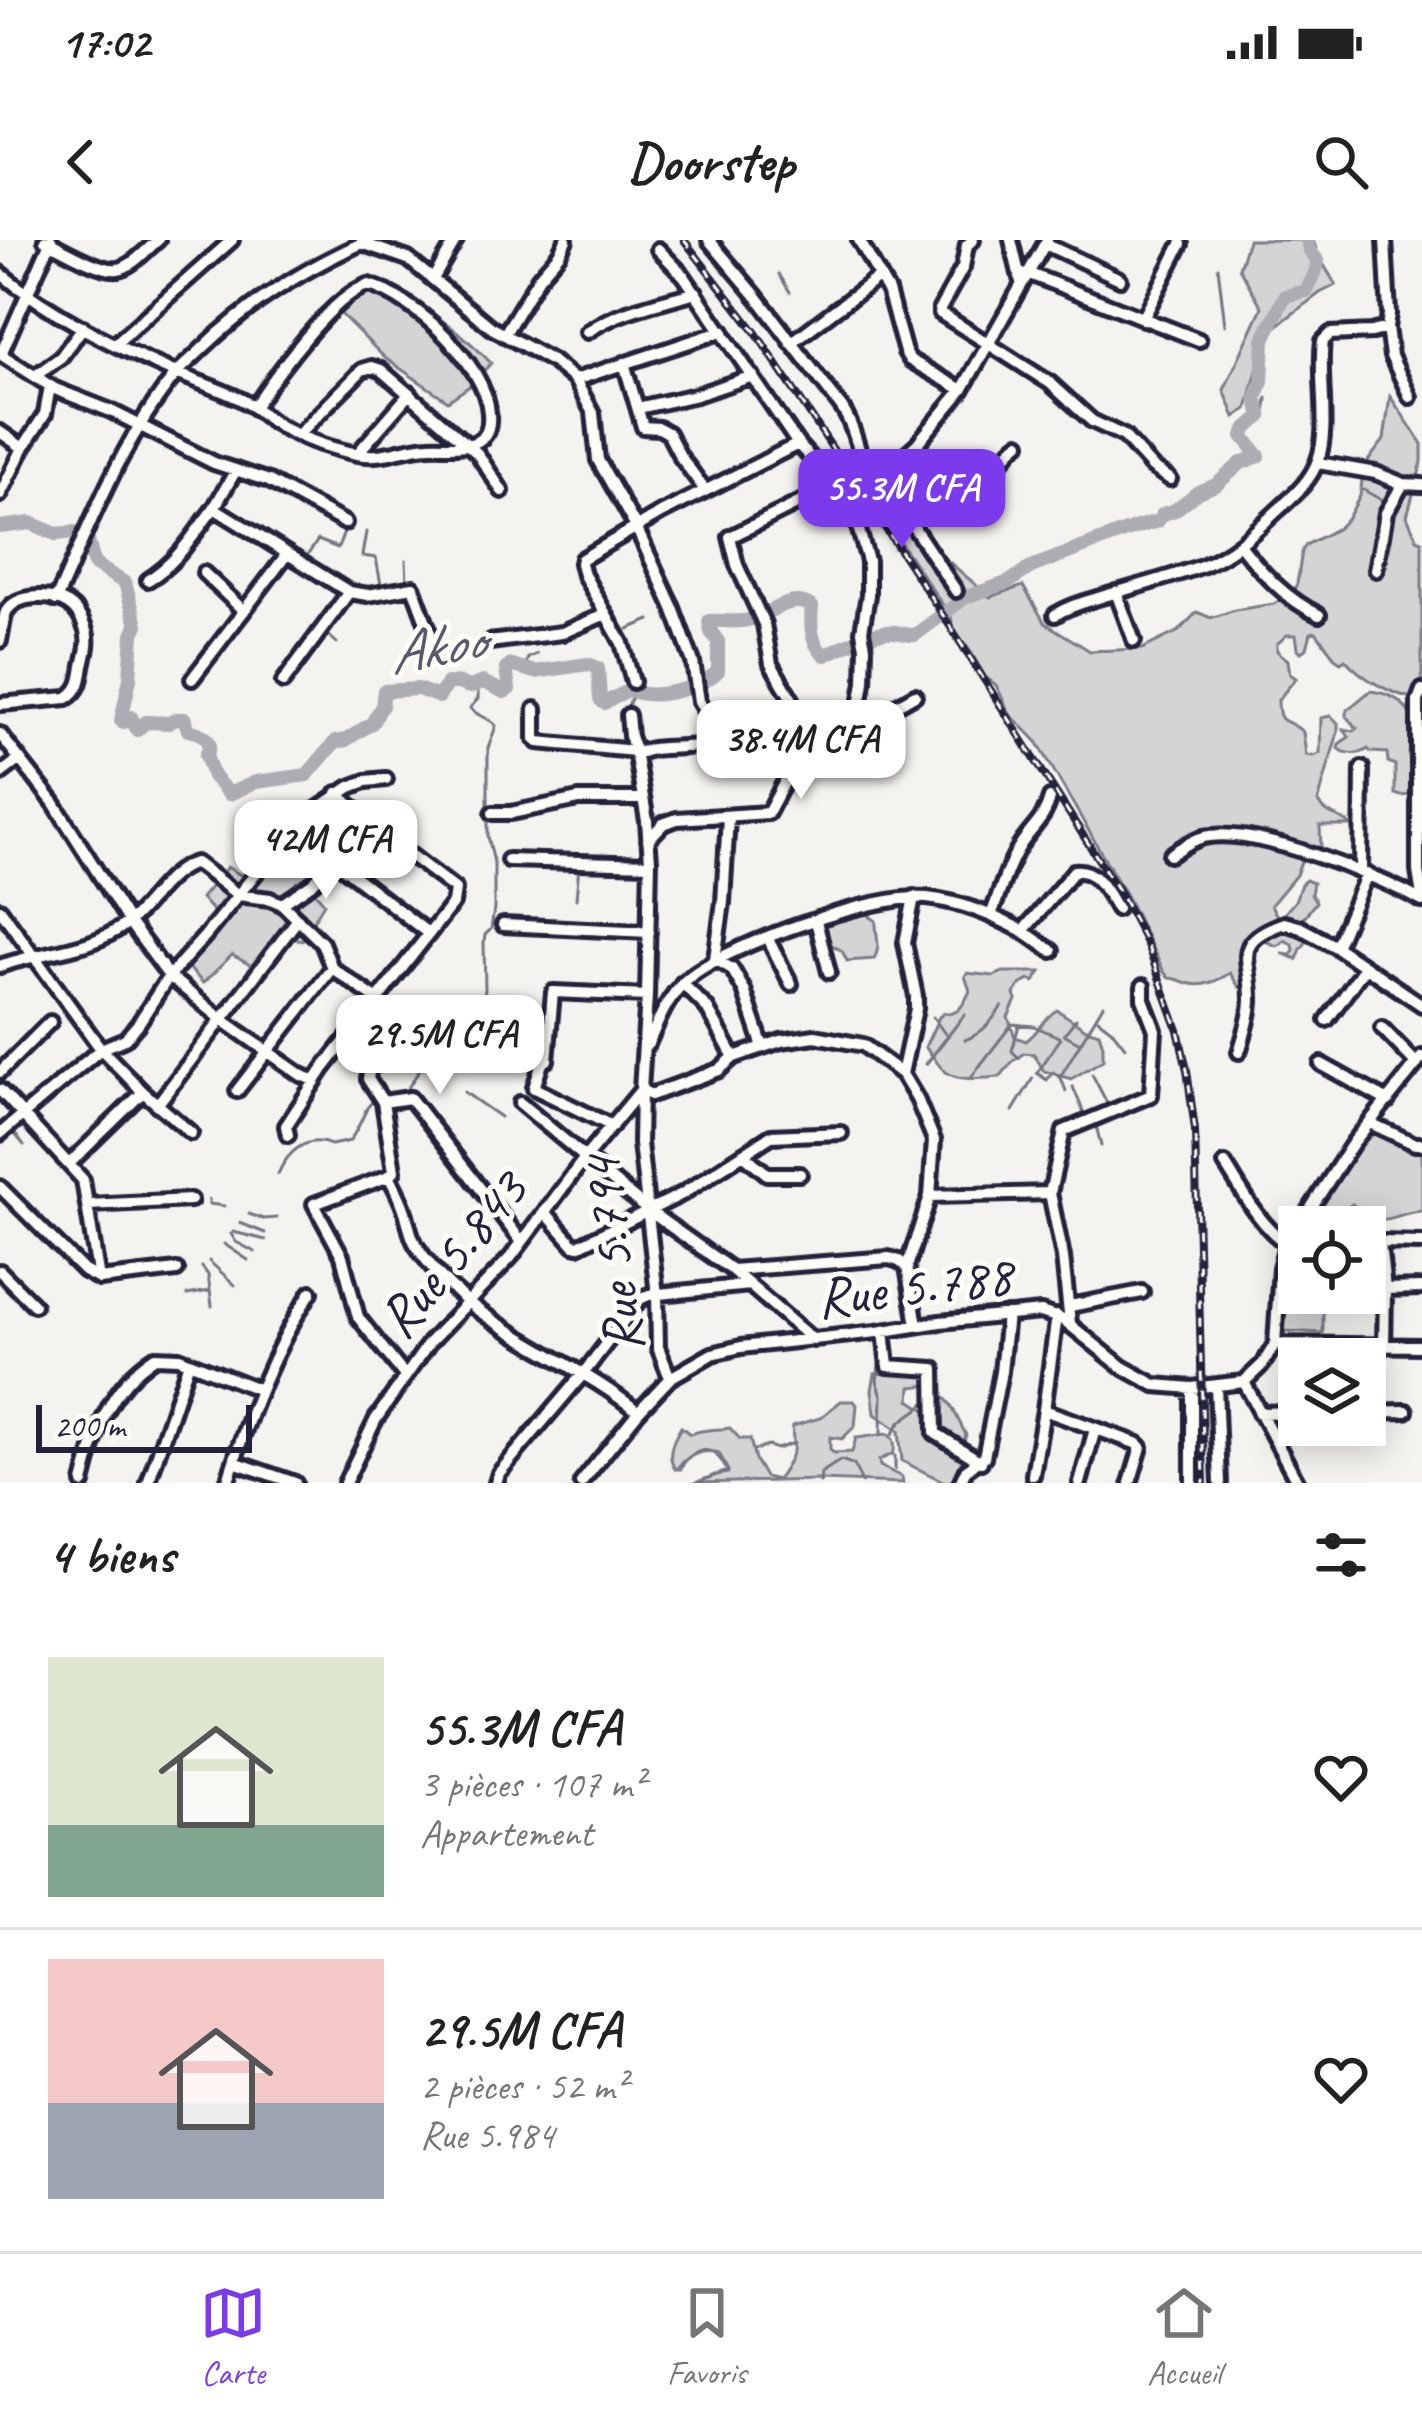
<!DOCTYPE html>
<html lang="fr">
<meta charset="utf-8">
<style>
body{margin:0;font-family:Caveat,sans-serif;background:#f6f6f6;color:#222;height:100vh;display:flex;flex-direction:column;font-size:45px;white-space:nowrap}
*{box-sizing:border-box;margin:0}
p{font-size:39px;color:#767676}
.icon{flex:none;width:66px;height:66px;fill:none;stroke:currentColor;stroke-width:2;stroke-linecap:round;stroke-linejoin:round}
.map{position:relative;height:1243px;overflow:hidden}
.side{display:flex;flex-direction:column;background:#fff;flex:1}
.side>*{flex:none}
.fabs{position:absolute;left:1278px;top:966px;display:grid;gap:24px}
.fabs a{display:grid;place-items:center;width:108px;height:108px;border-radius:0px;background:#fff;box-shadow:0 6px 30px #0003;font-size:60px}
.scale{position:absolute;left:36px;bottom:30px;width:216px;box-sizing:border-box;padding-left:12px;border:6px solid #22223b;border-top:0;font-size:33px;line-height:42px;white-space:nowrap;color:#22223b;-webkit-text-stroke:9px #fdfcf7;paint-order:stroke}
.price{position:absolute;translate:-50% -102px;padding:0 27px;border-radius:24px;background:#fff;color:#222;font-size:39px;line-height:78px;filter:drop-shadow(0 3px 6px #0008)}
.price::after{content:'';position:absolute;left:50%;top:72px;width:36px;height:27px;margin-left:-18px;background:inherit;clip-path:polygon(0 0,100% 0,50% 100%)}
.price.selected{background:#7c3aed;color:#fff}
ul{padding:0;list-style:none}
li{display:flex;align-items:center;gap:36px;height:300px;padding:0 48px}
li+li{border-top:3px solid #e0e0e0}
li span{display:grid;place-items:center;flex:none;width:336px;height:240px;border-radius:0px;color:#555}
li>.icon{margin-inline-start:auto}
span .icon{width:144px;height:144px;fill:#fffc;stroke-width:1}
li b{font-size:51px}
h2{display:flex;justify-content:space-between;align-items:center;height:144px;padding:0 48px;font-size:51px}
.status{display:flex;justify-content:space-between;align-items:center;height:84px;padding:0 60px;background:#fff;direction:ltr}
.status svg{height:33px;fill:currentColor}
header{display:flex;justify-content:space-between;align-items:center;height:156px;padding:0 48px;background:#fff;font-size:54px;font-weight:600}
.tab-bar{display:flex;justify-content:space-around;align-items:center;height:168px;border-top:3px solid #e0e0e0;background:#fff;font-size:33px;color:#767676}
.tab-bar a{display:grid;justify-items:center;gap:6px}
.tab-bar .selected{color:#7c3aed}
.map>svg:first-child{display:block}
</style>
<div class="status"><b>17:02</b><svg viewBox="0 0 49 12"><path d="M0 12V9h3v3zM5 12V6h3v6zM10 12V3h3v9zM15 12V0h3v12zM26 1h20v11H26zM47 4h2v5h-2z"/></svg></div>
<header><svg class="icon" aria-label="back" viewBox="0 0 24 24"><path d="M15 5l-7 7 7 7"/></svg>Doorstep<svg class="icon" aria-label="search" viewBox="0 0 24 24"><circle cx="10" cy="10" r="6"/><path d="M15 15l6 6"/></svg></header>
<div class="map">
<svg width="1422" height="1243" viewBox="0 0 1422 1243">
<rect width="100%" height="100%" fill="#f4f3ef"/>
<filter id="ink" filterUnits="userSpaceOnUse"><feTurbulence type="fractalNoise" baseFrequency=".00833" numOctaves="2"/><feDisplacementMap in="SourceGraphic" scale="24" xChannelSelector="R" yChannelSelector="G"/><feConvolveMatrix kernelMatrix="1 2 1 2 8 2 1 2 1" color-interpolation-filters="sRGB"/></filter>
<g filter="url(#ink)">
<!-- green -->
<path fill="#d5d4d5" stroke="#7c7b88" stroke-width="3" d="M1248 0H1313L1319 17 1336 45 1320 53 1266 94 1247 169 1235 177 1224 150 1262 67 1239 28Z
M367 49C418 59 455 85 491 123L471 145 448 161 385 118 340 73Z
M1390 156 1422 204V222L1407 276 1417 299 1422 301V455L1416 459C1391 454 1362 439 1345 419L1341 422 1336 419 1316 392 1311 393 1307 408 1301 412 1298 409 1296 395H1287L1277 404V411L1288 420 1290 434 1296 438 1278 460C1278 487 1286 477 1303 492L1306 515 1314 516 1320 513 1321 478 1331 476 1338 483V492L1318 562C1325 576 1342 576 1352 586H1320L1321 608 1316 612 1306 608 1296 635 1271 665 1279 680 1295 661 1301 644 1306 640 1313 643 1311 654 1316 662 1294 690 1309 698 1301 709 1297 719 1282 713 1291 714 1294 710 1293 705 1285 700 1277 706 1260 699H1251L1247 749 1239 747 1230 733C1217 741 1203 748 1187 743 1181 741 1175 738 1169 738L1164 732 1128 659 1038 503 1010 474 996 445 985 437 971 412 954 390 951 377 878 270 920 297 990 357 1023 346 1045 383 1090 411 1142 409 1179 391 1197 372 1211 378 1235 370 1274 364 1292 353 1297 344 1302 311 1306 305 1338 288 1348 278 1360 256 1364 226 1384 200Z
M1370 451C1407 455 1421 479 1409 514L1411 555 1401 556 1395 554V525L1388 522 1387 513 1371 512 1368 509C1360 515 1345 515 1338 508L1339 504 1349 497 1344 489 1354 491 1357 488 1346 476 1347 470Z
M293 597 329 621 307 643 324 663 302 700 280 696 254 727 232 715 203 743 187 726 217 676 201 658 227 627 251 641Z
M863 671 876 681C875 695 882 705 874 719L847 721 842 711 824 700 821 683Z
M1003 732H1041L1034 742 1030 740 1020 745 1014 754 1016 760 1008 777 1015 797 1026 801C1039 792 1043 778 1057 770L1086 789 1099 793 1103 805V820L1071 839 1044 831 1034 814 1024 813 1013 821 1000 837C985 838 959 842 946 832 938 827 933 814 925 807L939 777 944 773C959 776 964 763 970 751L965 736 967 733 994 736Z
M1378 890 1401 901 1422 899V971C1388 973 1385 993 1352 964L1332 979V987H1305L1358 907Z
M1299 997V1053H1309V1064L1323 1065V1093L1286 1091 1280 1085 1285 1023Z
M916 1130 929 1133V1145L911 1147 910 1160 927 1171 936 1158H945L951 1165 966 1195 960 1211 963 1220 957 1243H947L902 1221 899 1191 875 1174 872 1150 875 1134Z
M841 1161H854L857 1165 855 1186 842 1199 830 1197V1210L834 1213 852 1212 856 1198 887 1194C895 1198 896 1205 893 1214L879 1220 880 1226 902 1237 903 1243 819 1240 695 1243 728 1231 719 1213C704 1209 686 1214 681 1229H675C666 1215 673 1200 681 1187L690 1194C703 1189 716 1190 730 1188L740 1199H750L755 1220 765 1237 777 1240C783 1233 790 1220 793 1211 795 1202 791 1195 793 1186L820 1178Z"/>
<g fill="none" stroke-linecap="round" stroke-linejoin="round">
<!-- stream -->
<path stroke="#757582" stroke-width="3" d="M1218 27 1225 85
M779 34 790 52
M1261 176 1265 175 1267 158
M1364 250 1385 262 1381 269
M366 292 362 316 376 318 382 350
M306 317 318 300 338 308 345 289
M406 320 407 343
M628 389 650 380
M325 392 337 403
M525 427 528 418 537 414
M628 466 634 452
M576 659 579 625
M933 777 945 794
M1076 779 1064 794 1080 803
M1098 779 1111 789 1125 807
M1019 785 1012 811 1019 818
M965 800C983 793 992 781 1002 766
M926 824 965 774
M1092 834 1108 865
M972 836 1012 784 1034 786 1061 798 1037 833 1047 840 1053 832 1060 837 1103 765
M1061 838 1066 851
M1073 847 1086 878
M464 852 500 877
M1117 860 1120 874
M1013 871 1033 838
M1095 881 1101 906
M10 888 24 905
M278 934C287 913 306 894 331 905L350 901C375 863 355 863 406 851L424 823 449 822 457 811 468 815 482 777 485 749 484 702 485 695 491 689 494 669V623L488 596V508L496 486C491 477 477 477 470 468L478 459V445
M209 959V964L224 966
M249 974 263 979 277 978
M240 983 265 993
M233 992 266 1000
M231 994 236 1002 255 1012
M224 1004 248 1020
M209 1021 235 1045
M202 1027 208 1035 212 1066
M187 1055 209 1051
M879 1125 877 1140 882 1156 881 1193
M893 1194C899 1176 919 1174 929 1158
M755 1210 768 1206 777 1209 794 1203
M678 1227C700 1204 715 1204 728 1233L715 1235 696 1243
M895 1230V1216
M820 1243 821 1233 841 1220 854 1225 862 1243"/>
<!-- river -->
<path stroke="#acacb2" stroke-width="14" d="M0 287 31 283 56 294 76 292 87 296 94 324 125 343 137 385 133 394 130 438 121 481 124 482 131 477 137 490 146 482 169 483 176 479H185L188 490C203 493 215 500 206 515L213 536 229 554 256 542 307 535 335 502 346 500 372 483 382 466 384 451 418 449 439 457 447 443H458L470 447 483 442 504 452 509 449 506 429 511 425 535 432 588 424 598 428 600 459 604 463 630 450C652 461 700 449 718 431V401L711 392 709 381C721 380 736 383 748 380 770 375 791 352 812 367 810 384 811 405 825 415 845 406 872 390 895 392 902 393 908 395 915 395L966 357 1009 342 1031 327 1134 288 1158 281 1163 274 1175 270 1198 252 1216 245 1241 223 1259 216 1243 196 1247 188 1261 176 1256 158 1262 142 1264 99 1285 56 1306 51 1315 33 1318 21 1309 10 1307 0"/>
<defs>
<path id="minor" d="M45 0C61 8 101 32 118 29 132 27 147 9 158 0
M709 0 757 57 842 168C857 191 860 222 872 247
M859 0 888 51 905 112 910 120 962 150
M973 0 967 5 963 27 940 69V73L1050 143 1092 181 1124 196 1152 227 1170 239
M1011 0 1021 42
M1045 4 1120 39
M658 9 684 36 798 204 851 263 868 321V355L862 391 865 407 864 442 856 489
M0 33C51 75 114 106 174 132 197 142 220 149 242 160 254 166 262 174 272 181 296 197 329 208 357 214 384 219 404 207 429 206 444 205 461 208 474 203 488 197 490 187 489 173 486 124 414 58 369 45 334 53 275 136 255 166
M1027 33 1199 100
M433 39 456 0
M1143 79 1181 4
M1387 88 1391 116 1410 157
M587 92C619 70 659 63 696 52
M504 95 539 37 559 14 566 0
M791 103 880 36
M115 104 232 0
M0 114 55 149 111 171 214 223 269 241 345 283
M1 114 51 0
M624 123 643 187 659 188 668 193 680 216 705 250
M35 136 61 117 83 87
M575 140 593 173 598 220 636 287 673 368 693 422 699 461 709 479 714 499C696 514 659 501 635 515
M638 168 696 155 753 136
M0 192 23 208
M299 194 362 130 372 127 381 130 477 213 502 251
M357 214 410 153
M1318 223 1376 233 1403 244 1422 245
M236 230 214 268 349 352 283 442
M868 251 913 286 956 351
M0 255 23 208 45 174 50 146
M851 263 917 204 962 150 1047 0
M893 269C909 270 979 242 993 231 1004 222 1007 211 1019 203
M1241 306C1264 335 1286 359 1319 375
M1376 330 1386 273 1403 244
M204 333 244 371
M148 340C178 322 193 295 214 268
M349 352 368 355 413 347 436 409
M1116 352 1134 401
M56 360C90 284 123 198 176 134 184 125 194 117 203 108 250 62 303 30 362 3L408 19 492 88 552 121 575 140 723 91
M1055 375C1069 366 1082 363 1098 358 1133 347 1170 338 1204 325 1235 312 1254 292 1278 270 1293 256 1311 241 1318 220 1330 188 1318 138 1323 101L1330 94 1372 92 1387 88 1389 74 1385 0
M0 401C2 393 3 380 6 372 17 353 52 354 68 364 76 369 82 379 85 388 90 400 86 413 83 426 81 440 80 450 67 458L0 464
M489 402 562 393 606 374
M192 439 287 314
M633 442 622 403 584 335 581 323 582 319 661 273 798 204
M1422 450 1418 461V631L1422 656
M535 469V499L538 502 635 511 647 581 650 621 647 756 641 850 640 903 657 1055 658 1107 670 1138
M628 475 630 496 635 511
M0 494 54 563 129 682 169 736 224 781 301 835 315 841
M818 510 806 493 793 461 771 424 764 384 737 325 730 297 837 244
M0 534 20 519
M493 573H511L579 559H643
M728 577 723 662 715 719 732 729 744 750 763 807
M295 590 429 694
M648 600 663 584 677 579 768 573 784 543 800 523 818 510 915 455
M1170 615C1180 609 1191 600 1204 597 1254 586 1377 635 1422 661
M508 620 650 624
M1361 631 1362 528
M1367 634 1336 707 1422 765
M282 664 314 642 334 619
M0 669 101 809 143 852 191 893
M991 675C1000 653 1006 629 1018 609 1029 590 1045 580 1050 558
M816 681 829 732
M503 685 649 692
M1023 691 1052 711
M767 697 791 744
M0 726C41 711 89 712 126 684 149 667 168 629 196 623L238 655 270 659 282 664 322 703 332 728 379 761 368 839 383 862
M682 743 707 768 734 817
M1327 780 1365 727
M1382 788 1417 824
M648 804C658 782 667 758 685 741 722 706 877 653 927 658 962 662 992 675 1023 691L1074 631C1096 628 1107 652 1117 669
M1239 812C1244 796 1250 779 1251 762 1252 718 1229 702 1284 683L1299 687 1336 707
M1321 824 1388 861
M0 832 50 782
M902 834 916 769V756L905 703 914 657
M0 850 83 940 99 1039 84 1031 0 947
M237 851 332 728
M520 863 649 971 732 1030 813 1100
M157 865 298 679
M1370 883 1415 904H1422
M612 886 534 848 542 823 547 820 553 752 647 756
M0 894 101 809 125 799 138 784 169 736 205 696 281 602 313 572 350 547 366 541 386 539
M288 895 286 886 323 829 453 663 455 649 380 592 337 553
M743 914 767 934H800
M70 923 143 852
M1225 924C1243 952 1259 985 1287 1004
M389 936 394 931 383 862 410 858 522 1002
M1050 953 1064 891 1151 855 1155 790 1143 759V746
M930 956 1050 953 1063 1017 1070 1083
M88 965 191 960
M545 972 574 1005 578 1006 682 954 771 896 841 893
M1365 1014H1368
M732 1030 889 1018 899 1021 907 1027
M0 1031 34 1065
M99 1039 177 1030
M1385 1049 1422 1048
M1070 1066 1142 1052
M1057 1076 1044 1170 1138 1204 1141 1207 1130 1243
M884 1091 888 1126 934 1129 935 1193 981 1222
M1275 1104 1422 1106
M1384 1107 1385 1049 1380 1002 1422 1003
M405 1136 358 1077 342 1016 314 964 389 936C396 950 404 964 407 979 410 989 411 997 416 1005 468 1088 567 1113 638 1172
M1244 1142 1298 1243
M1216 1146 1220 1243
M1365 1172 1406 1171
M1259 1173 1299 1172
M234 1222 295 1243
M1033 1235 1044 1170
M83 1243C95 1192 109 1147 155 1117L179 1118 260 1150
M148 1243 189 1122
M227 1243C248 1177 273 1110 311 1052
M345 1243 376 1179 429 1103 511 1017 584 919 641 850 651 855 719 830 734 817 763 807 781 801 815 796 863 805 902 834 917 859 934 900 930 956 907 1027 917 1085
M496 1243 499 1233 583 1134 640 1059 649 1055 750 1045
M581 1243 638 1172 670 1138 712 1114 741 1107 877 1092 940 1082 1041 1072 1064 1080 1122 1127 1155 1145 1192 1148 1244 1142 1263 1124 1275 1104 1280 1028 1285 1008 1353 903 1422 817
M960 1243 966 1230 984 1217 1001 1132 1007 1075
M1080 1243 1095 1189
M1192 1243V1148"/>
</defs>
<!-- minor casing -->
<use href="#minor" stroke="#22223b" stroke-width="20"/>
<!-- minor -->
<use href="#minor" stroke="#fdfcf7" stroke-width="10"/>
<defs>
<path id="rail" d="M684 0 756 93 948 383 1121 655 1148 707 1178 790 1187 830 1195 890 1204 1243"/>
</defs>
<!-- rail casing -->
<use href="#rail" stroke="#22223b" stroke-width="8"/>
<!-- rail -->
<use href="#rail" stroke="#fdfcf7" stroke-width="3" stroke-dasharray="9" stroke-linecap="butt"/>
</g>
</g>
<g text-anchor="middle" dominant-baseline="central" stroke-width="10" stroke-linejoin="round" paint-order="stroke">
<!-- street labels -->
<g font-size="57" fill="#22223b" stroke="#fdfcf7">
<text transform="translate(452 1014) rotate(-50)">Rue 5.843</text>
<text transform="translate(612 1015) rotate(-97)">Rue 5.794</text>
<text transform="translate(914 1046) rotate(-7)">Rue 5.788</text>
</g>
<!-- water labels -->
<g font-size="60" font-style="italic" fill="#59596b" stroke="#fdfcf7">
<text transform="translate(436 406) rotate(-9)">Akoo</text>
</g>
</g>
</svg>
<div class="fabs">
<a><svg class="icon" aria-label="locate" viewBox="0 0 24 24"><circle cx="12" cy="12" r="6"/><path d="M12 2v4M12 18v4M2 12h4M18 12h4"/></svg></a>
<a><svg class="icon" aria-label="layers" viewBox="0 0 24 24"><path d="M12 4l9 5-9 5-9-5zM3 14l9 5 9-5"/></svg></a>
</div>
<div class="scale">200 m</div>
<b class="price selected" style="left:902px;top:311px">55.3M CFA</b>
<b class="price" style="left:801px;top:562px">38.4M CFA</b>
<b class="price" style="left:326px;top:662px">42M CFA</b>
<b class="price" style="left:440px;top:857px">29.5M CFA</b>
</div>
<section class="side">
<h2>4 biens<svg class="icon" aria-label="filters" viewBox="0 0 24 24"><path d="M4 7h16M4 17h16"/><circle cx="9" cy="7" r="2"/><circle cx="15" cy="17" r="2"/></svg></h2>
<ul>
<li><span style="background:linear-gradient(#dfe7d0 70%,#7fa58c 0)"><svg class="icon" aria-label="home" viewBox="0 0 24 24"><path d="M3 11l9-7 9 7M6 9v11h12V9"/></svg></span><div><b>55.3M CFA</b><p>3 pièces · 107 m²</p><p>Appartement</p></div><svg class="icon" aria-label="heart" viewBox="0 0 24 24"><path d="M12 20l-8-8c-3-5 5-10 8-4 3-6 11-1 8 4z"/></svg></li>
<li><span style="background:linear-gradient(#f6c9c9 60%,#9aa5b1 0)"><svg class="icon" aria-label="home" viewBox="0 0 24 24"><path d="M3 11l9-7 9 7M6 9v11h12V9"/></svg></span><div><b>29.5M CFA</b><p>2 pièces · 52 m²</p><p>Rue 5.984</p></div><svg class="icon" aria-label="heart" viewBox="0 0 24 24"><path d="M12 20l-8-8c-3-5 5-10 8-4 3-6 11-1 8 4z"/></svg></li>
</ul>
</section>
<nav class="tab-bar">
<a class="selected"><svg class="icon" aria-label="map" viewBox="0 0 24 24"><path d="M3 6l6-2 6 2 6-2v14l-6 2-6-2-6 2zM9 4v14M15 6v14"/></svg>Carte</a>
<a><svg class="icon" aria-label="saved" viewBox="0 0 24 24"><path d="M7 4h10v16l-5-4-5 4z"/></svg>Favoris</a>
<a><svg class="icon" aria-label="home" viewBox="0 0 24 24"><path d="M3 11l9-7 9 7M6 9v11h12V9"/></svg>Accueil</a>
</nav>
